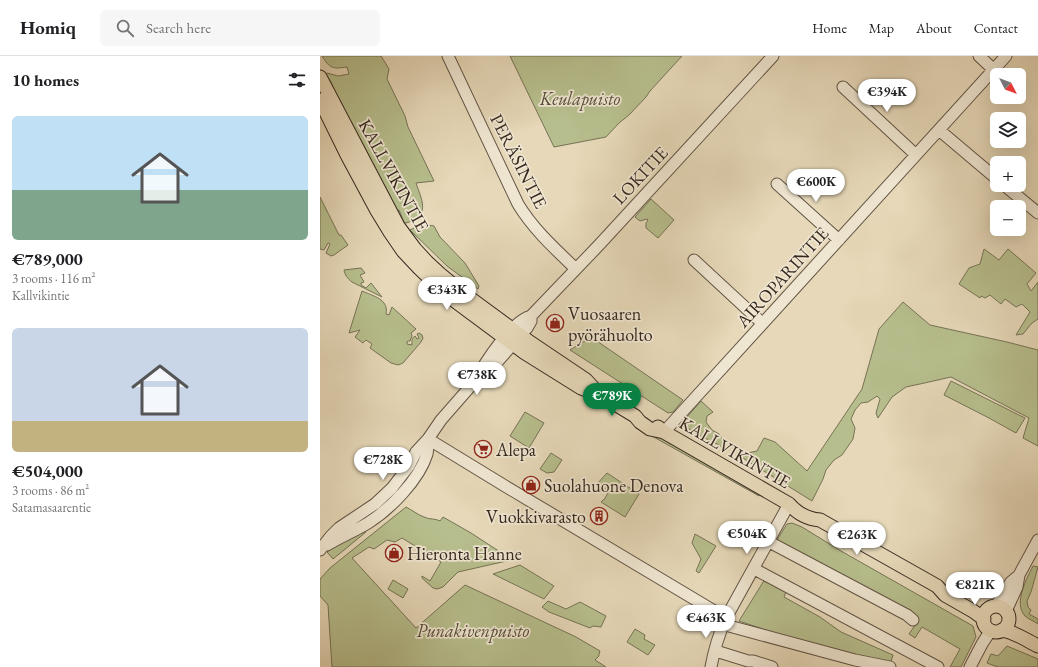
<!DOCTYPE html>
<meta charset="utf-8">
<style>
body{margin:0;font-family:"EB Garamond",serif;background:#f6f6f6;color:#202124;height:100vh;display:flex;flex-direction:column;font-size:15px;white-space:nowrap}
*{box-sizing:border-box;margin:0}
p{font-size:13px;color:#757577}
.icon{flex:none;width:22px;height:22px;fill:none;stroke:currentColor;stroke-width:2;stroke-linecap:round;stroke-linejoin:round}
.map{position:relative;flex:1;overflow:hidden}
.sheet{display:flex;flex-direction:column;background:#fff;width:320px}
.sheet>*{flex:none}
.needle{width:26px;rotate:132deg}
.tools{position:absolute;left:670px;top:12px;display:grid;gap:8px}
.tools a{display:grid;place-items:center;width:36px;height:36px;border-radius:6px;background:#fff;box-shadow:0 4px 16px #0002;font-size:20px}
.price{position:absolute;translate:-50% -34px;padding:0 9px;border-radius:14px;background:#fff;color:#222;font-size:13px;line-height:26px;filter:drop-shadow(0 1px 2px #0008)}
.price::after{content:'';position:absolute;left:50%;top:24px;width:12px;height:9px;margin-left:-6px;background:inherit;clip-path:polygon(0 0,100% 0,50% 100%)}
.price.selected{background:#0b8043;color:#fff}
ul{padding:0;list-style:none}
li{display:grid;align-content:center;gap:8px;height:212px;padding:0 12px}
li span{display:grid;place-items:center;height:124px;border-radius:6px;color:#555}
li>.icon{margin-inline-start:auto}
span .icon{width:72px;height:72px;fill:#fffc;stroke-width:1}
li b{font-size:17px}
h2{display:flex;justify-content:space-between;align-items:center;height:48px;padding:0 12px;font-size:17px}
header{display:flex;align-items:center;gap:24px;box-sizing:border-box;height:56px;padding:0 20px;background:#fff;border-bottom:1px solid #e0e0e0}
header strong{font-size:19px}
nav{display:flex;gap:22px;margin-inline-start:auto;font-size:14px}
.search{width:280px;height:36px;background:#f6f6f6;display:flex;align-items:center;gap:10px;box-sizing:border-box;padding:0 14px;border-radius:6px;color:#757577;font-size:15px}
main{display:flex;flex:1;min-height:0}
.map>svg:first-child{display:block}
</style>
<header>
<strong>Homiq</strong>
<div class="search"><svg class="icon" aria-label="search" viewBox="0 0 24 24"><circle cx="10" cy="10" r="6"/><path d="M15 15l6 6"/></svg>Search here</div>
<nav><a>Home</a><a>Map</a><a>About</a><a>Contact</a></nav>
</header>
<main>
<section class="sheet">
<h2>10 homes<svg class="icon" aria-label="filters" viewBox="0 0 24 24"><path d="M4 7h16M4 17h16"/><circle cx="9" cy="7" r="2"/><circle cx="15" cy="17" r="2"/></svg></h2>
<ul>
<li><span style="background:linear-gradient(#bfe0f5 60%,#7fa58c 0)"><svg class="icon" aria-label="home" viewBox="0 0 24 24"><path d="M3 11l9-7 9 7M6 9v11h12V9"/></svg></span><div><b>€789,000</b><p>3 rooms · 116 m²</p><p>Kallvikintie</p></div></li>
<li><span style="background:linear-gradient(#c9d6e8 75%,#c2b280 0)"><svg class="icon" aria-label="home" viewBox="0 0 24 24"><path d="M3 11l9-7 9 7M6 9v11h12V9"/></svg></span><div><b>€504,000</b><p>3 rooms · 86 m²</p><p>Satamasaarentie</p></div></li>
</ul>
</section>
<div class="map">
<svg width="718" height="611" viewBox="0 0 718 611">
<rect width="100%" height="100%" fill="#e6d8b8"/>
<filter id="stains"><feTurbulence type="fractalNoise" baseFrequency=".005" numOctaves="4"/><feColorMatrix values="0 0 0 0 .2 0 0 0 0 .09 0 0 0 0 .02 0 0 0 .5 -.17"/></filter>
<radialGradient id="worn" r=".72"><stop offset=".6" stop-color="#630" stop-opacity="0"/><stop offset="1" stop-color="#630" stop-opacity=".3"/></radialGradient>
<!-- green -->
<path fill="#b7be8d" stroke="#767356" d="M2 0H61L69 13 67 23 85 60 88 71 114 125 96 127C99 137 108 153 98 161 95 164 90 166 86 167L84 166 82 162V161L79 154 75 156 17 42 11 26 6 20 7 17 18 20 29 18 27 11C13 13 10 13 2 0Z
M190 0H362L330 35 326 41 309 59 299 67 286 81 234 91Z
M0 141 19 179H21L28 189 14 199 11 200 6 197 10 188 8 187 4 194 0 193Z
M331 143 354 164 338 182 326 172V167L328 164 327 163 320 165 315 161Z
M108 169 114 170 120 181 145 207 159 230 158 233 127 210 90 174 94 172 98 175Z
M664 193 679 204 688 193 716 217 707 228 711 235 718 226V263L712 267 703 278 696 279 710 256 702 248 696 251 685 243 681 248 670 239 665 242 661 240 660 242 639 228 649 212 660 208Z
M41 212 45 217 40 219 44 226 41 227V229L46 232 51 227 62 241 32 226C27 222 25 219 24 214Z
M42 235C53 240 69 243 66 258L69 259 72 251 96 273 91 277 92 280 90 285H88L87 286V288L92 289C92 286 91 283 95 280L97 283 99 282 97 278 99 277 102 279 103 282 101 286 83 307 78 309 71 307 50 292 52 288 46 284 43 287 35 281 40 274 29 277Z
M583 246 610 269 687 286 718 294V390L703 382 709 362 631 321 600 328 586 331 572 341 558 362 556 357 560 343 557 340 548 346 541 347 535 354 531 363 535 372 533 383 522 399 514 404 506 414 503 423 492 445 418 399 437 395 444 382 455 386 487 415 542 333 559 273Z
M271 281 363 344 353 356 348 357 250 294Z
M631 325 705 362 696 377 669 362 624 339Z
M381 345 393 356 387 360 386 366 392 374 399 378 403 385 402 391C390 383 374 379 363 368L366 362Z
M205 356 224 367 209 392 190 380Z
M333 378 440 438 439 440 332 380Z
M231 397 242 404 234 416 227 417 220 413Z
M287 417 319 438 305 461 281 446 283 444H284L289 435 277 428Z
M86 451C92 454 98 459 104 461 110 464 115 462 120 465L123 461 151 477 191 503V504L138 516 123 531 117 533 113 532 102 522V520L110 525 121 506 82 482 75 486 67 484 54 493 49 491 32 502 96 572 145 529 256 581 280 595 279 598V600L275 604 286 611H12L8 549 0 540V523L10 512Z
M472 467 482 471 521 495 653 570 656 581 641 611H630L640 593 602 571 595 582 589 578 598 565 455 487 467 468Z
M44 474 46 476 13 503 7 496 21 486Z
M375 478 396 490 379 517 376 515 381 503 372 487Z
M200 509 234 530 224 543 173 518Z
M713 510 718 511 711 536 707 545 708 551 711 554 709 558 718 563V568C714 565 708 563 705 560 693 547 707 522 713 510Z
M445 523 466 536 464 541 500 561 521 576 573 599 570 609 482 586 419 565Z
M73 524 88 533 83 542 68 533Z
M228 545 246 553 260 546 286 560 281 571 273 570 270 572 229 556 222 551Z
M315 573 325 579 324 583 335 589 328 599 307 586Z
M687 590 718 603V611H678L667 607 671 598 678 600Z"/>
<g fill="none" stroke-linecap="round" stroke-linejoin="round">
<defs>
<path id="minor" d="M128 0 198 148C213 173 235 193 256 213
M659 0 674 14
M523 31 596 99
M619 74 677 123
M457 128 519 184
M684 129 718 157
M374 204 442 267
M156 324C165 306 192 265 211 260L279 189 453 0
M344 376 686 0
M108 383 185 430 406 562
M453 488 587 559 593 564
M7 489C20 481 35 475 48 467 70 453 99 424 107 398 108 393 108 388 108 383
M0 494 11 480 19 472 55 448 72 432 89 410 96 396 108 383 121 364 156 324 167 316 179 304 207 272 211 265V260
M438 515 618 611
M676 550 691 526 697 521
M686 555 697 531 699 519 718 484
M409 570 535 604 570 611
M399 596 428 605H433L452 611
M391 611C394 594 399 578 406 562L469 448
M650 611 662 588 671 574"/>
<path id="major" d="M0 21 78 170 95 193 107 206 120 218 143 237 211 287 266 324 279 338
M0 44 27 99 56 153 70 176 83 195 99 212 123 235 135 245 205 297 261 332 282 340 315 360 320 366 330 373 344 376
M338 371 344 376 469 448C477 457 487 463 500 464L617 530 625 539 653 555 664 563
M663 563a13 13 0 1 1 26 0a13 13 0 1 1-26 0Z
M682 574C695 576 706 584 718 590"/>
</defs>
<!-- minor casing -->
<use href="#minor" stroke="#625445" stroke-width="13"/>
<!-- major casing -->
<use href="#major" stroke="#36281f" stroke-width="15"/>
<!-- minor -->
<use href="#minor" stroke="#efe6d1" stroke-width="11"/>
<!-- major -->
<use href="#major" stroke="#e6d8b8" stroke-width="13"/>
</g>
<!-- icons -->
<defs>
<symbol id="shop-ring" viewBox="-11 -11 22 22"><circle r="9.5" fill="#efe6d1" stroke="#8f2418" stroke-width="1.5"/><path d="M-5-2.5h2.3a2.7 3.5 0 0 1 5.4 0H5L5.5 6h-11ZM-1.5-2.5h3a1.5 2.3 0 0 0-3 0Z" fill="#8f2418"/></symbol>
<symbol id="supermarket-ring" viewBox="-11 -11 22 22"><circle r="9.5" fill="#efe6d1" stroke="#8f2418" stroke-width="1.5"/><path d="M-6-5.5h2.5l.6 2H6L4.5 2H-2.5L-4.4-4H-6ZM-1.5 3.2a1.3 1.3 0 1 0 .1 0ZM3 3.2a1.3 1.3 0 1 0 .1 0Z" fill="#8f2418"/></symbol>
<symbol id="building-ring" viewBox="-11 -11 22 22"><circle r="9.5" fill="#efe6d1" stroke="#8f2418" stroke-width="1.5"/><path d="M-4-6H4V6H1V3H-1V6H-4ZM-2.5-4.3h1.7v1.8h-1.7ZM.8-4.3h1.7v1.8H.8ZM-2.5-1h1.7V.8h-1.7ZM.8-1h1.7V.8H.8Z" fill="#8f2418"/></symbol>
</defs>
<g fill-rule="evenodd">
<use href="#shop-ring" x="225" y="257" width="20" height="20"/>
<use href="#supermarket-ring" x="153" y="383" width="20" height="20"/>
<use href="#shop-ring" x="201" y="419" width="20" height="20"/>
<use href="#building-ring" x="269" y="450" width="20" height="20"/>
<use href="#shop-ring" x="64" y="487" width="20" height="20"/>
</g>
<g text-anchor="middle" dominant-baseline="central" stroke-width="3.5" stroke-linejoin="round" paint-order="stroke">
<!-- park labels -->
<g font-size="18" font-style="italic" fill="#564e3a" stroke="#efe6d1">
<text x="260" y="42">Keulapuisto</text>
<text x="153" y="574">Punakivenpuisto</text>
</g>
<!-- street labels -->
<g font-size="18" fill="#36281f" stroke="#efe6d1">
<text transform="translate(199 105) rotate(63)">PERÄSINTIE</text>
<text transform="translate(74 119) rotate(61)">KALLVIKINTIE</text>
<text transform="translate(320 119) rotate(-47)">LOKITIE</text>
<text transform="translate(462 221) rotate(-48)">AIROPARINTIE</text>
<text transform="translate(415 396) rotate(30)">KALLVIKINTIE</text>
</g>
<!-- poi labels -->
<g font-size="18" fill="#36281f" stroke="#efe6d1" text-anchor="start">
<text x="248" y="257">Vuosaaren<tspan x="248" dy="21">pyörähuolto</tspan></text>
<text x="176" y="393">Alepa</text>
<text x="224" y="429">Suolahuone Denova</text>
<text x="266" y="460" text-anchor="end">Vuokkivarasto</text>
<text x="87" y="497">Hieronta Hanne</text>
</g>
</g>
<rect width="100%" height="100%" filter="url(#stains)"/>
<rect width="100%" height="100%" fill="url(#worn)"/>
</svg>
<div class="tools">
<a><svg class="needle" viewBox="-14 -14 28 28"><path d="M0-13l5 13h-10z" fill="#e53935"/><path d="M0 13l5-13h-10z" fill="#757577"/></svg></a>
<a><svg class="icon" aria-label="layers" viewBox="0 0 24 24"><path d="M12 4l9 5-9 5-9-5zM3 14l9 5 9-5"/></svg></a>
<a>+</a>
<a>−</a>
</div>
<b class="price" style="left:567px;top:57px">€394K</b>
<b class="price" style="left:496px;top:147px">€600K</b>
<b class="price" style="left:127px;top:255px">€343K</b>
<b class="price" style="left:157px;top:340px">€738K</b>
<b class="price selected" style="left:292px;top:361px">€789K</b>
<b class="price" style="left:63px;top:425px">€728K</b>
<b class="price" style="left:427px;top:499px">€504K</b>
<b class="price" style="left:537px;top:500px">€263K</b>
<b class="price" style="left:655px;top:550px">€821K</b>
<b class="price" style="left:386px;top:583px">€463K</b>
</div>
</main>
